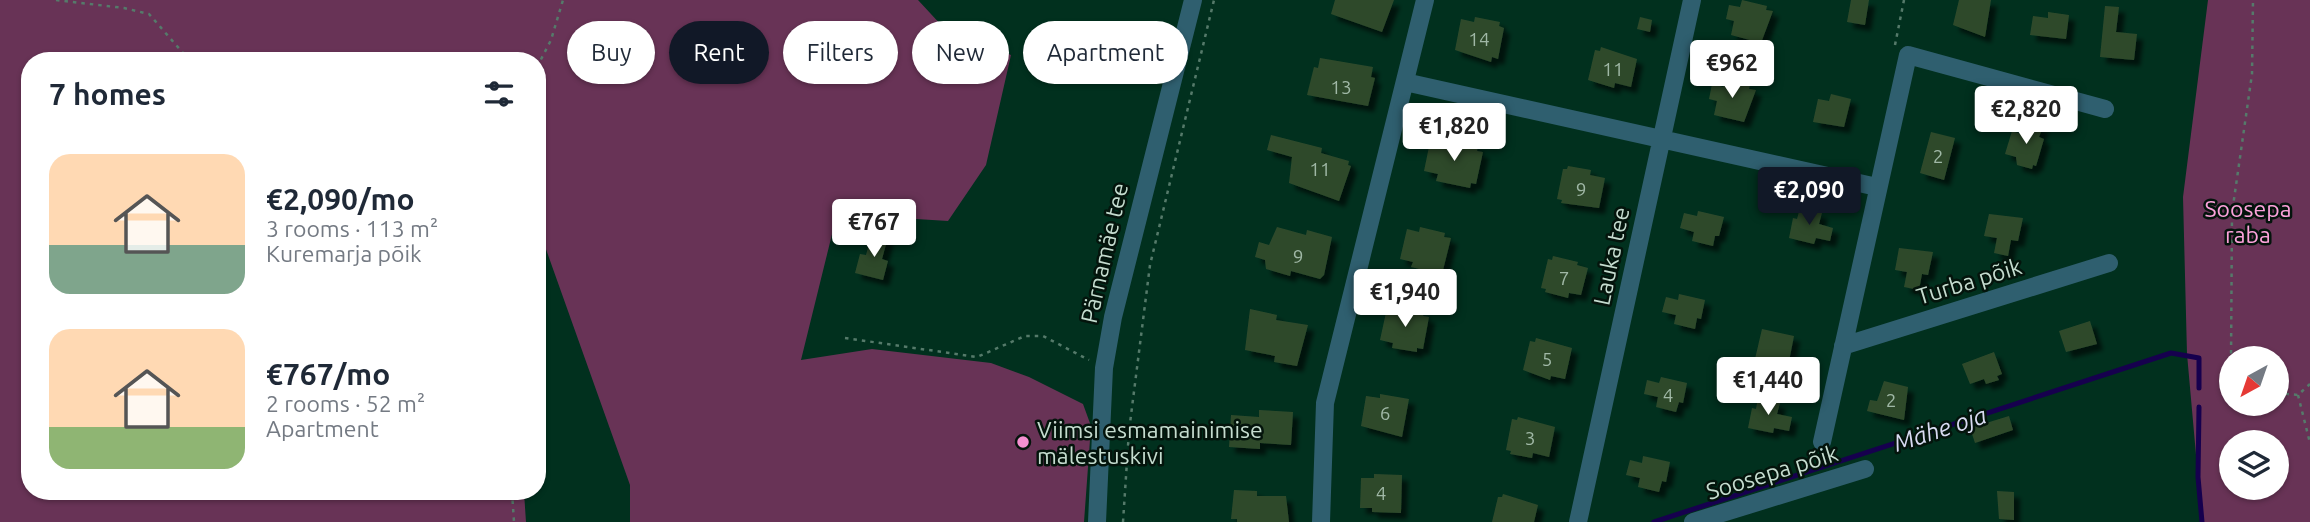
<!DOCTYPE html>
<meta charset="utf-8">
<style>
body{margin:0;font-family:Ubuntu,sans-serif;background:#f2f2f3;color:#1f2937;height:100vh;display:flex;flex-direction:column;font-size:26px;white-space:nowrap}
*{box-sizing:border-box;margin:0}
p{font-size:23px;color:#747a83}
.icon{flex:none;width:38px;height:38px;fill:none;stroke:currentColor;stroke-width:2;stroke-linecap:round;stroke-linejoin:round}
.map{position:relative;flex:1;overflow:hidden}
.panel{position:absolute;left:21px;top:52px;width:525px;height:448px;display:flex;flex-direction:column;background:#fff;border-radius:28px;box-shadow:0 2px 5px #0004}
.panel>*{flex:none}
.guide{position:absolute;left:567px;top:21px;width:665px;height:63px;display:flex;gap:14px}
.needle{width:46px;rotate:220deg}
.tools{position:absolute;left:2219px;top:346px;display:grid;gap:14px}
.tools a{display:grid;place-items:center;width:70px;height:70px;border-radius:50%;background:#fff;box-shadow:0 2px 5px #0004;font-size:35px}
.price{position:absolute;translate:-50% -60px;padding:0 16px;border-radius:7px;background:#fff;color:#222;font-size:23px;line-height:46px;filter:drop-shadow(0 2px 4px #0008)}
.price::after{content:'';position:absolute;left:50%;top:42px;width:21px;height:16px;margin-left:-10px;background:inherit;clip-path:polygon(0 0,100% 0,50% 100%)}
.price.active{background:#111827;color:#fff}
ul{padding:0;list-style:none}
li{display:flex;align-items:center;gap:21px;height:175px;padding:0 28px}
li span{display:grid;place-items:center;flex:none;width:196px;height:140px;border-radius:21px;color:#555}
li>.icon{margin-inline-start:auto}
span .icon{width:84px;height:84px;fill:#fffc;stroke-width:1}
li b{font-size:30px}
h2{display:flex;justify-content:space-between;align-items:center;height:84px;padding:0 28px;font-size:30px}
.tag{padding:0 24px;border-radius:32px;background:#fff;box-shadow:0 2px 5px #0004;font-size:24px;line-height:63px}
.tag.active{background:#111827;color:#fff}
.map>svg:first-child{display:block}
</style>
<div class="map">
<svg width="2310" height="522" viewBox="0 0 2310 522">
<defs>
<filter id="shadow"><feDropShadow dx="6" dy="6" stdDeviation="2" flood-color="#0009"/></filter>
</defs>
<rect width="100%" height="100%" fill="#01301e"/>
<!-- green -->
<path fill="#683356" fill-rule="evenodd" d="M0 0H918L943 27 1011 55 986 165 948 221 837 214 801 360 872 349 991 363 1029 377 1083 404 1091 426 1084 522H630V485L537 224V61H30V492H524L526 522H0Z
M2208 0H2310V522H2202L2187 354 2183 197ZM2231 359H2277V404H2231ZM2231 443H2277V488H2231Z"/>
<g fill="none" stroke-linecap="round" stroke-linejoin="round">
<!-- stream -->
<path stroke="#16004e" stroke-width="5" d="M2199 407 2198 477 2202 522
M1654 522 2171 353 2199 358V388"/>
</g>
<!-- building -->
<path fill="#2f4a2c" filter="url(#shadow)" d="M1335 0H1394L1382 32 1331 14Z
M1742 0 1767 6 1766 10 1773 11 1761 43 1731 35 1734 21 1726 19 1729 5 1740 7Z
M1851 0H1869L1865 25 1847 22Z
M1959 0H1991L1985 37 1953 25Z
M2105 6 2119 7 2116 32 2137 34 2134 60 2100 57Z
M2048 12 2069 15 2066 39 2030 35 2033 16 2048 18Z
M1475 17 1500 22 1499 26 1504 28 1498 59 1492 57 1491 62 1455 50 1461 19 1474 22Z
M1640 17 1652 20 1650 32 1637 29Z
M1601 47 1637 59 1631 87 1615 83 1614 88 1588 80 1595 50 1600 51Z
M1320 58 1373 67 1371 77 1375 78 1368 106 1307 95 1314 67 1318 68Z
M1725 79 1750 85 1749 89 1756 90 1744 122 1714 115 1717 101 1709 99 1712 84 1723 87Z
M1831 94 1851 99 1844 127 1813 122 1818 99 1829 101Z
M2028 122 2043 127 2039 137 2044 139 2036 166 2033 165 2032 169 2017 165 2016 157 2005 154 2012 131 2024 135Z
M1931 132 1955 138 1944 180 1920 173Z
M1271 135 1322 148 1321 153 1349 161 1348 165 1351 166 1339 201 1289 183 1292 157 1267 150Z
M1445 139 1478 146 1477 151 1483 152 1476 184 1471 183 1470 188 1436 181 1438 174 1424 171 1430 142 1443 145Z
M1568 166 1591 170 1590 175 1605 178 1599 208 1561 203 1562 200 1557 199 1563 169H1567Z
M1800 208 1822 213 1819 224 1833 228 1830 241 1816 238 1814 244 1789 238 1793 218 1797 219Z
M1698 211 1724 217 1719 236H1715L1713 246 1692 241 1694 232 1680 228 1684 213 1697 216Z
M1989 214 2023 218 2018 241 2011 240 2008 256 1994 253 1997 238 1984 236Z
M1277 227 1306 235 1307 230 1332 237 1324 275 1320 279 1291 271 1290 276 1266 269 1265 260 1255 257 1259 242 1269 245Z
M1420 227 1445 233 1444 237 1451 238 1443 270 1437 269 1436 273 1411 267 1413 262 1400 259 1407 229 1419 232Z
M872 233 888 237 882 259 888 261 883 280 855 273 860 254 866 255Z
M1899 248 1933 252 1928 275 1922 274 1919 290 1904 287 1907 272 1895 270Z
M1553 256 1578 262 1577 265 1588 268 1581 295 1569 293 1568 298 1545 292 1546 289 1541 288 1548 259 1552 260Z
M1679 294 1705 300 1701 319 1697 318 1695 329 1674 324 1676 315 1662 312 1666 297 1678 300Z
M1400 307 1424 312 1423 316 1429 317 1423 349 1417 348V352L1392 348 1393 343 1380 340 1387 308 1399 311Z
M1250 309 1277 315 1276 320 1308 325 1297 366 1274 362 1275 356 1245 350Z
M2090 321 2097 344 2066 352 2059 331Z
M1762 329 1794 336 1788 366 1755 359Z
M1536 338 1572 348 1565 379 1551 376 1550 380 1523 370 1530 341 1535 342Z
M1994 352 2002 374 1997 376 1999 380 1986 384 1984 379 1970 384 1962 364Z
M1661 377 1687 383 1683 403 1679 402 1676 412 1656 407 1658 397 1644 394 1647 380 1659 383Z
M1884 381 1908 387 1904 420 1867 411 1870 400 1877 401Z
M1380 394 1409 399 1402 437 1361 426 1366 396 1380 398Z
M1758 398 1780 403 1777 414 1792 417 1789 431 1774 428 1773 433 1748 428 1752 408 1756 409Z
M1259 410 1293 412 1291 445 1260 443V449L1229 447 1231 415 1259 417Z
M2009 416 2013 430 1975 443 1970 428Z
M1518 417 1555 427 1549 457 1533 453 1532 458 1510 454 1511 451 1506 450 1512 419 1517 420Z
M1643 456 1670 462 1666 482 1662 481 1659 492 1638 487 1640 478 1626 475 1630 460 1642 463Z
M1374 474 1402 475 1401 513 1372 512V508H1360L1361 478H1374Z
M1234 490 1257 491V496H1286L1289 522H1237V519H1231Z
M1997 491 2014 492V520L1999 519Z
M1503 494 1538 505 1534 522H1492L1498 497H1502Z"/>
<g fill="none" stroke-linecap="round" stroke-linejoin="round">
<!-- path -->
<path stroke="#557a6a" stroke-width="2.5" stroke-dasharray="3.5 5" stroke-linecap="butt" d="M56 0 124 8 149 14 190 61
M1895 45 1904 0
M537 67 551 40 563 0
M845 338 977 357 1025 336H1043L1089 360
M2231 362 2232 213 2252 74 2253 0
M2277 393 2298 395 2310 384
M2298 395 2310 443
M512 492 514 522
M1123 522 1129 431 1150 265 1214 0"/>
<!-- minor -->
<path stroke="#2f5f6f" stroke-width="18" d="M1405 82 1877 187
M1843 346 2109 263
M1822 442 1908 55 2105 109
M1097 522 1104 368 1113 317 1193 0
M1321 522 1325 403 1425 0
M1578 522 1692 0
M1693 522 1865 469"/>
</g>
<!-- markers -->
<circle fill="#f590d1" stroke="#04140c" stroke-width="2.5" cx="1023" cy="442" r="7"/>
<g text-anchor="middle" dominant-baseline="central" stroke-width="5" stroke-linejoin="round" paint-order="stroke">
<!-- number labels -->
<g font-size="19" fill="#a0b8a6">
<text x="1479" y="39">14</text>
<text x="1613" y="69">11</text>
<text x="1341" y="87">13</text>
<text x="1938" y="156">2</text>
<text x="1320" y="169">11</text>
<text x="1581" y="189">9</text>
<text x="1298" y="256">9</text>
<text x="1564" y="278">7</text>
<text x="1547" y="359">5</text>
<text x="1668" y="395">4</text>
<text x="1891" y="400">2</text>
<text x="1385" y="413">6</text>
<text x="1530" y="438">3</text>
<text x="1381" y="493">4</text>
</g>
<!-- park labels -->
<g font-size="23" fill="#fca2db" stroke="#04140c">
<text x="2248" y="208">Soosepa<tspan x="2248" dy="26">raba</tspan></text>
</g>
<!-- street labels -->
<g font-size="23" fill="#c5dccf" stroke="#04140c">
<text transform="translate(1104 253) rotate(-77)">Pärnamäe tee</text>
<text transform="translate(1611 256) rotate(-78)">Lauka tee</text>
<text transform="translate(1969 281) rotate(-17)">Turba põik</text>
<text transform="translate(1772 472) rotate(-17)">Soosepa põik</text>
</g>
<!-- poi labels -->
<g font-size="23" fill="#c5dccf" stroke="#04140c" text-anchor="start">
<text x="1037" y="429">Viimsi esmamainimise<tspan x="1037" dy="26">mälestuskivi</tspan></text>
</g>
<!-- water labels -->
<g font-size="24" font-style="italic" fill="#d9dbf2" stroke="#04140c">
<text transform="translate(1940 429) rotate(-18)">Mähe oja</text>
</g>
</g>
</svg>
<div class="tools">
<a><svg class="needle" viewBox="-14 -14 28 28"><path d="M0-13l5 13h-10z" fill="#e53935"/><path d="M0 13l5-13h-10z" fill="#747a83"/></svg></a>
<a><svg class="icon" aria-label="layers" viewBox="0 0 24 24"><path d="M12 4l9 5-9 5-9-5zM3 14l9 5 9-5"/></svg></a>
</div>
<b class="price" style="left:1732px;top:100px">€962</b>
<b class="price" style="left:2026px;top:146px">€2,820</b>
<b class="price" style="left:1454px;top:163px">€1,820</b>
<b class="price active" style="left:1809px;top:227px">€2,090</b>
<b class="price" style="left:874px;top:259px">€767</b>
<b class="price" style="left:1405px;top:329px">€1,940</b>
<b class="price" style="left:1768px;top:417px">€1,440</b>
<div class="guide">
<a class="tag">Buy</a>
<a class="tag active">Rent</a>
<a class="tag">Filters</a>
<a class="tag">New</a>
<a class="tag">Apartment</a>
</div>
<section class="panel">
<h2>7 homes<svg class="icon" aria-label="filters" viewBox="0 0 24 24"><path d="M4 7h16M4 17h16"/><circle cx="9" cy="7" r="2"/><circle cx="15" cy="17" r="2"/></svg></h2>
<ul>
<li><span style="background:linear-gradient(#ffd9b3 65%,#7fa58c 0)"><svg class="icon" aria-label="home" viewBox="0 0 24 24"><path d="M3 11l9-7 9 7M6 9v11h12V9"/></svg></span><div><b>€2,090/mo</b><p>3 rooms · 113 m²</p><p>Kuremarja põik</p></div></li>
<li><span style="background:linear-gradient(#ffd9b3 70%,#8fb573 0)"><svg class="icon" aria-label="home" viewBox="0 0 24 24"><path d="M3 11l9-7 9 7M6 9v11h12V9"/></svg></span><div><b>€767/mo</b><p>2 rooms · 52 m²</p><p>Apartment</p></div></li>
</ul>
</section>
</div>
